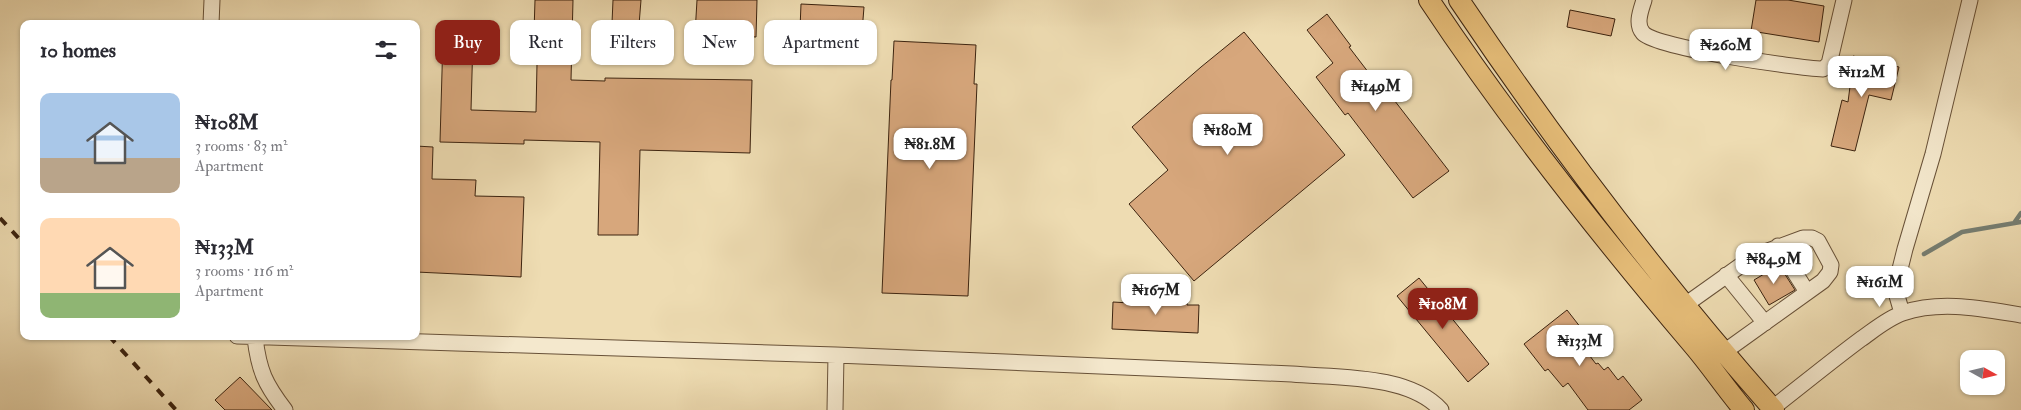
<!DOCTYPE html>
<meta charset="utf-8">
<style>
body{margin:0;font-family:"IM FELL Double Pica",serif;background:#f7f7f7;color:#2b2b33;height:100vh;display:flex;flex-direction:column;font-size:19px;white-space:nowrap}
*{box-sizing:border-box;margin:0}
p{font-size:16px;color:#7c7c81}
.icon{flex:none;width:28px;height:28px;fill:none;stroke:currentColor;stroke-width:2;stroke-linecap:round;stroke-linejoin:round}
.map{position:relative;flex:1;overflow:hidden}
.side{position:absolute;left:20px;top:20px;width:400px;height:320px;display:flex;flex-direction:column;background:#fff;border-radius:10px;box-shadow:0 1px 4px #0004}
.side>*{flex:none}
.top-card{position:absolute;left:435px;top:20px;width:475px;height:45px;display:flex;gap:10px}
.needle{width:32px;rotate:98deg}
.buttons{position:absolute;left:1960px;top:350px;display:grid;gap:10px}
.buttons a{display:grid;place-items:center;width:45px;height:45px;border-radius:10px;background:#fff;box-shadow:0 1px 4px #0004;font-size:25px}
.price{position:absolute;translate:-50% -42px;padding:0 11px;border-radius:10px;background:#fff;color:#222;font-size:16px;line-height:32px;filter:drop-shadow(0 1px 2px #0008)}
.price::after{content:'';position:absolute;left:50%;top:30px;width:15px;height:11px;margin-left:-8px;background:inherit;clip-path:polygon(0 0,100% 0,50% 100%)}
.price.selected{background:#8f2418;color:#fff}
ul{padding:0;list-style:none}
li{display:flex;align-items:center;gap:15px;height:125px;padding:0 20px}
li span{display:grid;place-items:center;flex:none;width:140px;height:100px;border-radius:10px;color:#555}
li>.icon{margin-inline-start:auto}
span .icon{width:60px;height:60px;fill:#fffc;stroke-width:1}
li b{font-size:21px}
h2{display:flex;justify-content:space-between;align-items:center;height:60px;padding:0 20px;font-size:21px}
.chip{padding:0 18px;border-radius:10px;background:#fff;box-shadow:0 1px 4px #0004;font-size:18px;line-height:45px}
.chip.selected{background:#8f2418;color:#fff}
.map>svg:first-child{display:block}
</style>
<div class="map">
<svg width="2021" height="410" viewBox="0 0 2021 410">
<rect width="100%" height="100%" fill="#eedcb2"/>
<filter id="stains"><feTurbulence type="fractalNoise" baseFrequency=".004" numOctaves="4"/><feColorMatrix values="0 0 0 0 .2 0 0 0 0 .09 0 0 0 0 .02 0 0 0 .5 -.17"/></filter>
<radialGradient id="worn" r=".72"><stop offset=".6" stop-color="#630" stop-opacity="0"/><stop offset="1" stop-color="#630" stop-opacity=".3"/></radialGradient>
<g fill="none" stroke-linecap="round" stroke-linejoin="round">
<!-- stream -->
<path stroke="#767e72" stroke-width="4.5" d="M2014 223 2021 213
M1924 254 1962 232 2021 222"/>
</g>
<!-- building -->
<path fill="#d7a77c" stroke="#3c230f" d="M535 0H573L571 80 605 81V78L752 80 750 153 640 150 638 235H598L600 142 524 140V144L440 142 443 37 473 38 471 110 536 112 537 64H533Z
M613 0H641L639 25 612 23Z
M697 0H757L756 37 695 34Z
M1756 0H1788L1824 6 1819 42 1751 31Z
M801 4 864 7 862 32 800 29Z
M1570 10 1615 19 1611 36 1567 27Z
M1327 14 1351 46 1349 47 1388 98 1391 96 1449 171 1413 198 1348 113 1345 115 1316 77 1333 63 1307 30Z
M1244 32 1345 155 1194 281 1129 204 1168 170 1132 127 1201 67Z
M894 41 976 45 974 84H977L968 296 882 293 891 80H892Z
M1853 56 1899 67 1891 100 1869 95 1855 151 1831 146 1842 100 1848 102 1852 71H1849Z
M416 146 433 147 432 179 476 180 475 196 524 197 521 277 416 272Z
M1779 265 1795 290 1769 305 1754 280Z
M1419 278 1489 364 1468 382 1397 296Z
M1130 299 1188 301 1187 305H1199L1198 333 1112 329 1113 302 1130 303Z
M1567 310 1588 337 1580 343 1596 364 1598 363 1604 370 1608 367 1618 380 1623 376 1642 400 1629 410H1588L1568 383 1563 387 1548 369 1545 371 1524 344Z
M240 377 272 410H225L215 400Z"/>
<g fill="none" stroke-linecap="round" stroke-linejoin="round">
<defs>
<path id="minor" d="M1644 0C1641 10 1635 24 1643 33 1656 48 1797 68 1823 69L1829 64 1844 0
M211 24 212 0
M1778 246 1807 292
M1726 275 1765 323
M1685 305 1754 256 1803 238H1812L1818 241 1831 265 1830 272 1823 281 1724 352
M1902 313 1895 289 1905 249 1933 154 1970 0
M237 336 836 355 1292 374C1337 378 1409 374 1441 410
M255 338C259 371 265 384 285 410
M835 410 836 355
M1770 410C1801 386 1830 362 1861 339 1874 330 1888 318 1903 313 1941 300 1983 309 2021 315"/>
<path id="major" d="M1429 0C1510 122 1598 233 1693 345 1711 366 1726 389 1744 410
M1459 0C1555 143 1660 281 1774 410"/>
</defs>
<!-- minor casing -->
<use href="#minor" stroke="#685138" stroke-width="17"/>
<!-- major casing -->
<use href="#major" stroke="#3c230f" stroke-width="22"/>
<!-- minor -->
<use href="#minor" stroke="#f4e8cd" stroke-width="15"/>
<!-- major -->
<use href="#major" stroke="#e7be79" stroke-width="20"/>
<!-- rail -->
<path stroke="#3c230f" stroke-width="4" stroke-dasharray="9 9" stroke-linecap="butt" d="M0 218 24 244
M109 336 176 410"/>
</g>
<rect width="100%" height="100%" filter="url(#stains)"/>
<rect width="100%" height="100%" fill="url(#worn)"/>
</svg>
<div class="buttons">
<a><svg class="needle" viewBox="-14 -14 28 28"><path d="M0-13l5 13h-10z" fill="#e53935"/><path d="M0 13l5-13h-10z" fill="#7c7c81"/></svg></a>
</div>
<b class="price" style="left:1726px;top:71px">₦260M</b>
<b class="price" style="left:1862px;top:98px">₦112M</b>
<b class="price" style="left:1376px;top:112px">₦149M</b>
<b class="price" style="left:1228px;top:156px">₦180M</b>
<b class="price" style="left:930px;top:170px">₦81.8M</b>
<b class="price" style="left:1774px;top:285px">₦84.9M</b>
<b class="price" style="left:1880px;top:308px">₦161M</b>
<b class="price" style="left:1156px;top:316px">₦167M</b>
<b class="price selected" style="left:1443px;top:330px">₦108M</b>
<b class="price" style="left:1580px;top:367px">₦133M</b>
<div class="top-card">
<a class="chip selected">Buy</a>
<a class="chip">Rent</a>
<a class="chip">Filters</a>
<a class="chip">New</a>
<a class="chip">Apartment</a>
</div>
<section class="side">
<h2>10 homes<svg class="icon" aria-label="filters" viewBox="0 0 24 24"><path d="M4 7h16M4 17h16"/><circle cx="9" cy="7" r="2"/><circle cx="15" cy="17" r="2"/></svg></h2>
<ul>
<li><span style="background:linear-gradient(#a9c7e8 65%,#b9a48a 0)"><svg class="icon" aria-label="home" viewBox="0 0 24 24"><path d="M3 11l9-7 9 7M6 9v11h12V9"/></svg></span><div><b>₦108M</b><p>3 rooms · 83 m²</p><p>Apartment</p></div></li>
<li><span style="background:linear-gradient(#ffd9b3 75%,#8fb573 0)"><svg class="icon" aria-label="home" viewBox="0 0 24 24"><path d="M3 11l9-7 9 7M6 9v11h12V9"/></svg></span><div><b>₦133M</b><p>3 rooms · 116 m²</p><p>Apartment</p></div></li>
</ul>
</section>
</div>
